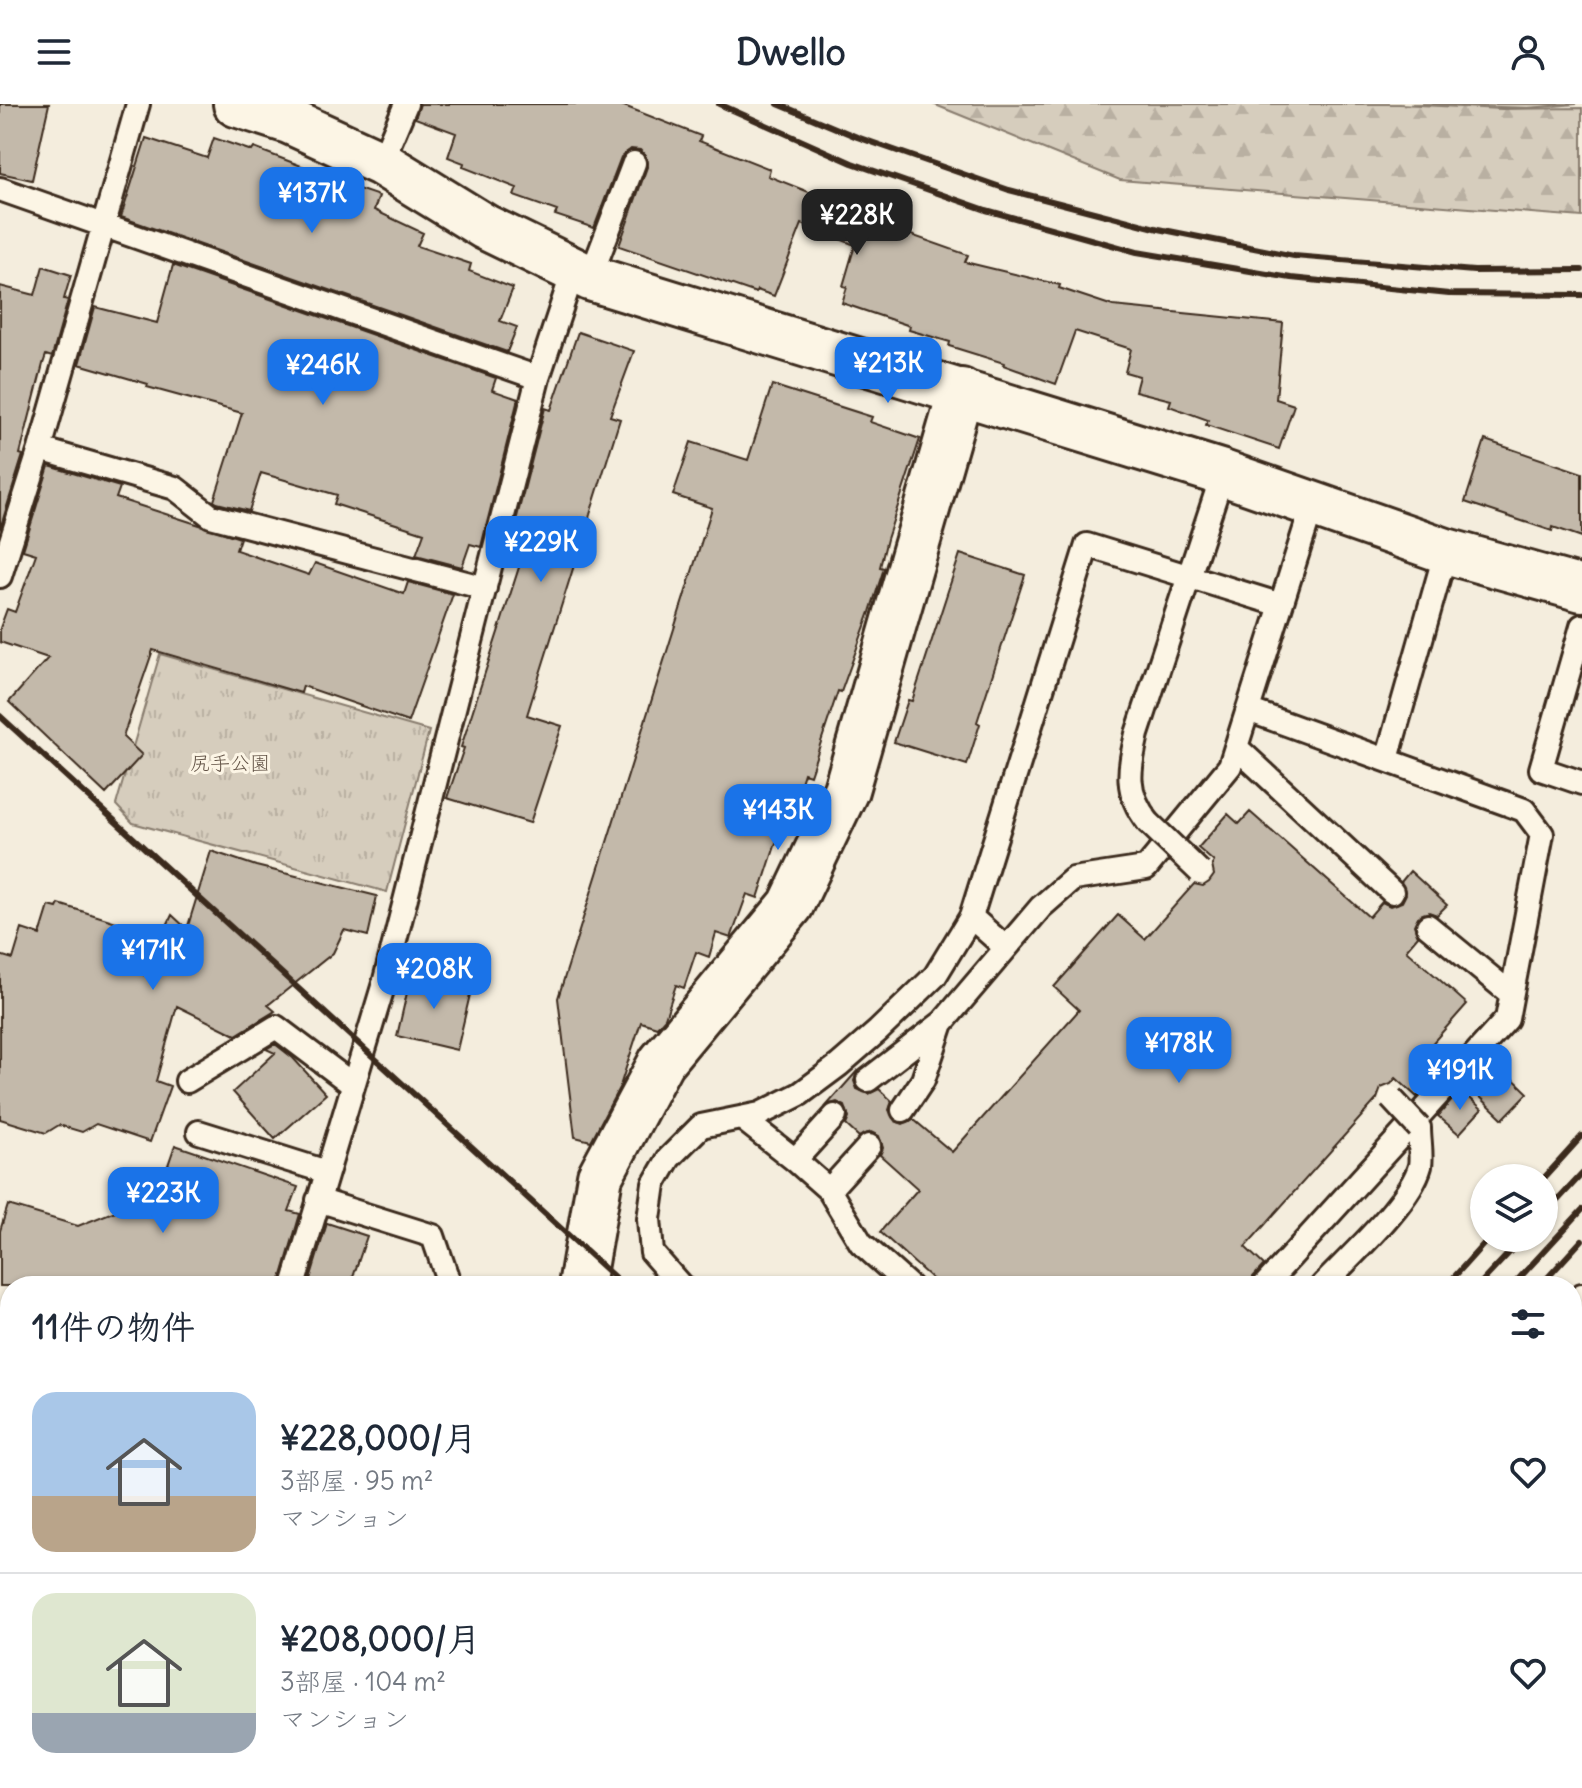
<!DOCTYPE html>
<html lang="ja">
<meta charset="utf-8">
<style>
body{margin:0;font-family:Delius,"Klee One",sans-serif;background:#f2f2f3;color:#1f2937;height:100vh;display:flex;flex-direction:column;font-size:30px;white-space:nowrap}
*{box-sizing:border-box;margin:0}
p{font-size:26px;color:#747a83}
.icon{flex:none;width:44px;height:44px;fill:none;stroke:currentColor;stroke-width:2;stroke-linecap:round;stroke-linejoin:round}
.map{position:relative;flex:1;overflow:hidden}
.side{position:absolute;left:0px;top:1172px;width:1582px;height:512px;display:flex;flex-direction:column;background:#fff;border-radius:32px 32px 0 0;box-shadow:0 2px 6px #0004}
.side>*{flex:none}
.controls{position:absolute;left:1470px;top:1060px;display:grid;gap:16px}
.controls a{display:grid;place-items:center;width:88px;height:88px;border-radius:50%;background:#fff;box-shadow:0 2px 6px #0004;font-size:40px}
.price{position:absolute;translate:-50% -68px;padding:0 18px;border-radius:16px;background:#1a73e8;color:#fff;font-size:26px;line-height:52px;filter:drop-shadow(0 2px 4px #0008)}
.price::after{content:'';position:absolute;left:50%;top:48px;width:24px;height:18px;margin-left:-12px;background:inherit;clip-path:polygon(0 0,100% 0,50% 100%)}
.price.active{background:#222;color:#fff}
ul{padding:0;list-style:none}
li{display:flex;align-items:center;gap:24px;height:200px;padding:0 32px}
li+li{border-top:2px solid #e0e1e3}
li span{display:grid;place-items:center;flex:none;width:224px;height:160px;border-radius:24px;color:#555}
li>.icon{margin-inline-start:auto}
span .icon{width:96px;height:96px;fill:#fffc;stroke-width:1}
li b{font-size:34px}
h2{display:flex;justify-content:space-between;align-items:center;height:96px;padding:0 32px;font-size:34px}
header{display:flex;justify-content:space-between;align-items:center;height:104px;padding:0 32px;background:#fff;font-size:36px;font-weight:700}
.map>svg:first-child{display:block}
</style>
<header><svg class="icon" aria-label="menu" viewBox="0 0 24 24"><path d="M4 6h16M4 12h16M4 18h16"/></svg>Dwello<svg class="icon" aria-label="person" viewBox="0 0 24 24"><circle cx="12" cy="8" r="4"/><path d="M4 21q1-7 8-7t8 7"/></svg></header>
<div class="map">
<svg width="1582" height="1684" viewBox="0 0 1582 1684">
<defs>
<pattern id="forest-firs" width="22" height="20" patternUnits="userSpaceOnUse" patternTransform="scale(2)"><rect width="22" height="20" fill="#d6cdbd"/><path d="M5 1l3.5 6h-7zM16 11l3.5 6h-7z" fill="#b9b0a2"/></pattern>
<pattern id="park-tufts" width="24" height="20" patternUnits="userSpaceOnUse" patternTransform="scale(2)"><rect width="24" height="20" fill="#d6cdbd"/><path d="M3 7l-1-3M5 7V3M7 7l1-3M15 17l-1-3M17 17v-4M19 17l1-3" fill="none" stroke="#b9b0a2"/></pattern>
</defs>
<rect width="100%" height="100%" fill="#f4eddd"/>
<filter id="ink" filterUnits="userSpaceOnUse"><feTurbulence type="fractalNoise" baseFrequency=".0125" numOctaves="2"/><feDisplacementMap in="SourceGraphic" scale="16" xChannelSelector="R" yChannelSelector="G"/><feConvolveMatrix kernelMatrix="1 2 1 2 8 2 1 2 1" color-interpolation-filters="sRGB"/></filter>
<g filter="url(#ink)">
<!-- grass -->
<path fill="#d6cdbd" stroke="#887c6e" stroke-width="2" d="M1412 0H1577L1528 4Z"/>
<!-- forest -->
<path fill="url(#forest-firs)" stroke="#887c6e" stroke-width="2" d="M933 0H1399L1502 5 1582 4V113L1120 76Z"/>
<!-- park -->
<path fill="url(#park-tufts)" stroke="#887c6e" stroke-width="2" d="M160 550 429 627 387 788 133 719 116 701Z"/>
<!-- building -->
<path fill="#c3b9aa" stroke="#3b2a1e" stroke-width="2" d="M0 0H49L32 76 0 69Z
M420 0H619L701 32 699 37 770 65 768 72 895 122 894 125 968 151 965 158 1060 181 1059 184 1113 202 1283 219 1276 295 1294 301 1279 345 1206 321 1208 316 1169 302 1171 296 1135 287 1139 272 1125 268 1131 245 1075 227 1056 280 1003 261 1004 259 949 242 950 238 909 226 910 222 842 199 847 183 843 182 855 141 802 120 774 192 757 186 756 189 619 142 647 63 645 51 640 46 631 45 621 53 594 124 555 111 557 107 514 92 517 84 463 63 464 59 448 53 456 29 415 14Z
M146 34 207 54 214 34 252 47 254 44 320 69V72L379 92 374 106 423 129 417 142 471 160 469 167 513 184 500 217 517 223 507 248 121 113Z
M173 161 496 274 492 286 518 295 481 443 470 440 462 463 416 451 424 429 334 400 337 391 261 369 249 407 217 399 214 397 242 309 147 283 148 280 79 260 95 203 157 219Z
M43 162 71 171 64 195 68 196 52 253 46 251 43 260 20 350 23 351 0 425V182L35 191Z
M578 228 634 247 610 312 620 315 527 611 562 622 530 719 447 694 464 644 461 643 521 457 507 452 545 304 551 306Z
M772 281 872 313 870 318 920 335 887 435 880 463 884 464 870 508 841 588 838 587 810 671 804 669 794 701 789 699 758 794 747 790 731 834 716 829 709 853 696 848 684 884 676 881 665 914 657 923 641 918 620 982 591 1037 575 1033 558 894 712 404 673 391 691 338 748 356Z
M1485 336 1582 369V433L1553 423 1552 427 1465 398Z
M49 362 120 383 116 394 240 434 236 446 309 471 315 459 404 490 408 478 453 490 408 618 303 582 301 589 153 546 123 633 142 651 106 690 9 598 48 554 0 538V524L7 505 15 508 36 450 23 446Z
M960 450 1025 471 977 618 980 620 967 661 894 638 908 596 912 597Z
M1250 708 1369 813 1382 798 1390 802 1402 798 1406 790 1401 778 1410 767 1447 801 1437 811 1429 808 1418 813 1414 821 1418 832 1406 846 1467 900 1422 951 1440 967 1417 993 1396 974 1391 980 1381 984 1377 995 1245 1143 1264 1161 1253 1173 1250 1182H940L880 1128 918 1085 880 1051 883 1044 879 1032 871 1028 859 1033 846 1021 849 1014 845 1002 837 998 827 1001 858 966 854 977 857 985 869 990 879 985 892 997 889 1006 895 1017 903 1020 913 1015 952 1048 1079 906 1054 883 1118 811 1145 835 1194 780 1203 782 1209 778 1214 771 1212 761 1214 758 1198 744 1228 710 1239 720Z
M211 747 256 762 377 792 368 832 344 826 333 849 268 901 275 907 236 931 177 902 156 977 170 982 150 1038 96 1020 82 1028 59 1021 46 1029 0 1015V851L13 855 22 825 40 831 49 802 57 804 59 800 123 820 144 870 172 811 187 825Z
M412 867 472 882 457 946 397 932Z
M275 940 293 954 326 990 275 1035 233 988 275 949 266 945Z
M1500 962 1528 989 1503 1015 1475 988Z
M1461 986 1482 1005 1459 1030 1438 1012Z
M175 1041 298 1083 289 1107 300 1110 279 1182H0V1127L8 1101 78 1122 158 1090Z
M327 1119 367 1132 350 1182H308Z"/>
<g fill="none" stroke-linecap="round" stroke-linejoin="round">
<defs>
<path id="lane" d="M381 59 406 0
M0 85 538 274
M590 174 634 59
M40 345 175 384 211 412 485 484
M0 472 40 345 138 0
M1582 522 1541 665 1582 679
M1248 606 1524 706 1542 730 1507 915 1264 1182
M1236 643 1392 788
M1387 655 1446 447
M1148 718C1124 688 1129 665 1137 630L1223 369
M971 813 1006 844
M1428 822 1511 890
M868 976 943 918 1041 803 1073 775 1146 764 1230 662 1313 400
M187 977 276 923 353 981
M903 1006 923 976 942 919
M743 1015 795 1056 835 1012
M199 1028 327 1068
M795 1056 829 1086 869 1042
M829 1086 861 1139 909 1182
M318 1096 433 1132 450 1182
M293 1182 385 876 538 274 574 165
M681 1182 652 1149 649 1115 654 1080 669 1054 701 1022 760 1010 800 990 839 961 878 927 935 872 971 813 1087 441 1281 501
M1322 1182C1349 1153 1410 1099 1420 1062 1422 1051 1419 1036 1419 1024
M1572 1202 1582 1191
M1572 1300 1582 1289
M0 1459 10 1455"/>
<path id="street" d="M581 1182 600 1072 661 958 791 801 846 686 961 287
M561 1674 563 1684
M1536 1674 1545 1684"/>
<path id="secondary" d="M236 0 289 17 381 59 485 123 590 174 1223 369 1446 447 1582 485
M0 1275 10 1291
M227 1674 231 1684"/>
</defs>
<!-- lane casing -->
<use href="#lane" stroke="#3b2a1e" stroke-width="28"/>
<!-- street casing -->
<use href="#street" stroke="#3b2a1e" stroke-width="50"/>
<!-- secondary casing -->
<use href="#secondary" stroke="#3b2a1e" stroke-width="50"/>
<!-- lane -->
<use href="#lane" stroke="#fcf5e5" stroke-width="22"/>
<!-- street -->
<use href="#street" stroke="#fcf5e5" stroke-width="44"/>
<!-- secondary -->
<use href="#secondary" stroke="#fcf5e5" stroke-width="44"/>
<!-- rail -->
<path stroke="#3b2a1e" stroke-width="6" d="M719 0 852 59 986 106 1137 148 1291 174 1449 190 1582 191
M778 0 857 33 1009 86 1159 125 1294 152 1474 167 1582 166
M0 612 624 1182
M1544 1074 1582 1032
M1544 1111 1582 1070
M1446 1182 1489 1134
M1478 1182 1523 1134
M1512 1182 1582 1106
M1540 1182 1582 1136
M1159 1674 1170 1684
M989 1684 998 1674
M1019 1684 1028 1674
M1054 1684 1063 1674
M1084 1684 1093 1674"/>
<defs>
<path id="lane-bridge" d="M1148 718 1200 768
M1391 994 1419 1024"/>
</defs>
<!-- lane-bridge casing -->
<use href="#lane-bridge" stroke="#3b2a1e" stroke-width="28" stroke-linecap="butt"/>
<!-- lane-bridge -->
<use href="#lane-bridge" stroke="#fcf5e5" stroke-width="22"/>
</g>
</g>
<g text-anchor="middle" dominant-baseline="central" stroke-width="6" stroke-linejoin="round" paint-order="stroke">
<!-- park labels -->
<g font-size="20" fill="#625346" stroke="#fcf5e5">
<text x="230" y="658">尻手公園</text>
</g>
</g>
</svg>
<div class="controls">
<a><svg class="icon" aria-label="layers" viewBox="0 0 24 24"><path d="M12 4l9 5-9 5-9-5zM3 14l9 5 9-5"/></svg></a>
</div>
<b class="price" style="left:312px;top:131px">¥137K</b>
<b class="price active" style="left:857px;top:153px">¥228K</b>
<b class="price" style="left:888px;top:301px">¥213K</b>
<b class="price" style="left:323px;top:303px">¥246K</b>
<b class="price" style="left:541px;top:480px">¥229K</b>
<b class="price" style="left:778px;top:748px">¥143K</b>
<b class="price" style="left:153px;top:888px">¥171K</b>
<b class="price" style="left:434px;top:907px">¥208K</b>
<b class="price" style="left:1179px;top:981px">¥178K</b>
<b class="price" style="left:1460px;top:1008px">¥191K</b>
<b class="price" style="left:163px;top:1131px">¥223K</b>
<section class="side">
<h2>11件の物件<svg class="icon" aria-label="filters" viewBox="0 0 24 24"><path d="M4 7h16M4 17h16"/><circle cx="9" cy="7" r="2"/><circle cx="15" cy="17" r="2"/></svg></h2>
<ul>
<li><span style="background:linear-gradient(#a9c7e8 65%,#b9a48a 0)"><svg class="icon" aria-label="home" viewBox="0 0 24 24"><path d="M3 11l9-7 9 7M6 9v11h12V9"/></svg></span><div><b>¥228,000/月</b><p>3部屋 · 95 m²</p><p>マンション</p></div><svg class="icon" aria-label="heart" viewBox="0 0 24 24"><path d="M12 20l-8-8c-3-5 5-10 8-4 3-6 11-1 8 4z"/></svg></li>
<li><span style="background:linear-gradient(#dfe7d0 75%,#9aa5b1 0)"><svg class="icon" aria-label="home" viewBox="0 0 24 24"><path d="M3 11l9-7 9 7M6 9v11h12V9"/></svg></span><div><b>¥208,000/月</b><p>3部屋 · 104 m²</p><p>マンション</p></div><svg class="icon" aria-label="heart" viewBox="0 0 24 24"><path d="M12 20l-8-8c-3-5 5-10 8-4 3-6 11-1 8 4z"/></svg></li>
</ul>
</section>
</div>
